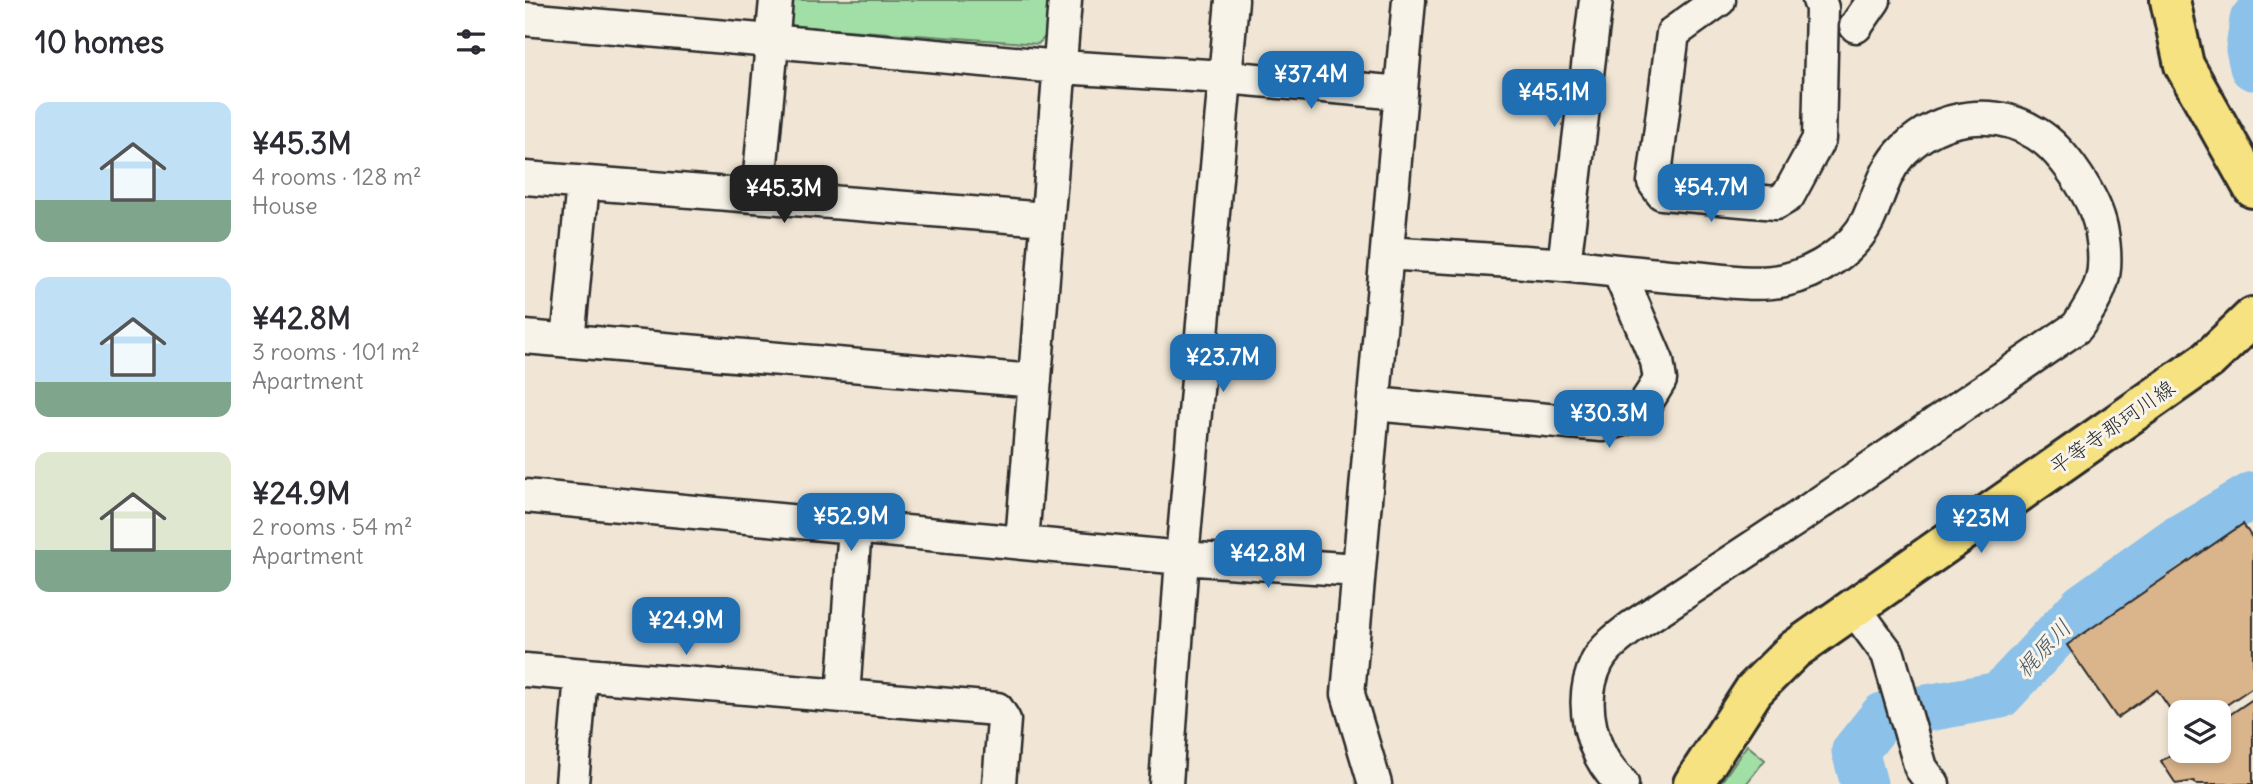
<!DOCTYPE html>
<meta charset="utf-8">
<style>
body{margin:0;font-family:Delius,"Klee One",sans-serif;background:#f7f7f7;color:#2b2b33;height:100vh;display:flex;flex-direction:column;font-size:26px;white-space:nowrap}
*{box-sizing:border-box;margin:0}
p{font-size:23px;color:#7c7c81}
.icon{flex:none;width:38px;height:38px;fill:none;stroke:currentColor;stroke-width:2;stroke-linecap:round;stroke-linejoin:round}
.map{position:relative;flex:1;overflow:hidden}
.sheet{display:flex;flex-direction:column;background:#fff;width:525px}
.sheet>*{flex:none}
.tools{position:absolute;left:1643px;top:700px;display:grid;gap:14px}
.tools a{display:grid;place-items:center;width:63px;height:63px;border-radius:14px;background:#fff;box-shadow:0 4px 10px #0003;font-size:35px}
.price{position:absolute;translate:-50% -60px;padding:0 16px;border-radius:14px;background:#1f6fb2;color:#fff;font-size:23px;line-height:46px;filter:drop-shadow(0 2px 4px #0008)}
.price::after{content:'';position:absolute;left:50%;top:42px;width:21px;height:16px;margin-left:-10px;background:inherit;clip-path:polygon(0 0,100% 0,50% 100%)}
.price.on{background:#222;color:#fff}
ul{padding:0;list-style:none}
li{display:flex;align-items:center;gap:21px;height:175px;padding:0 35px}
li span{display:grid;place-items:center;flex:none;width:196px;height:140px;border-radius:14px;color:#555}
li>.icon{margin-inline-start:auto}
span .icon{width:84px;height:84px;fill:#fffc;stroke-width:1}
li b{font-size:30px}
h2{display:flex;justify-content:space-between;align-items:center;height:84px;padding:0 35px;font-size:30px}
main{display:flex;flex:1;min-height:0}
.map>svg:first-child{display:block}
</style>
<main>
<section class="sheet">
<h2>10 homes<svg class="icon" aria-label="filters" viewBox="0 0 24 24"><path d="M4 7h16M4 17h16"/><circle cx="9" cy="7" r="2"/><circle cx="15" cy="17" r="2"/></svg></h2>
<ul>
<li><span style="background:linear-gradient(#bfe0f5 70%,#7fa58c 0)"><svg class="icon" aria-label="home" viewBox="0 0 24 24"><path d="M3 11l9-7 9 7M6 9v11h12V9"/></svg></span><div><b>¥45.3M</b><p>4 rooms · 128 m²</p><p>House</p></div></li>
<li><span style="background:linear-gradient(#bfe0f5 75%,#7fa58c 0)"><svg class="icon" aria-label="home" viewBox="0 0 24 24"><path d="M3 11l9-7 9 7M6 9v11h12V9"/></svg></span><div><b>¥42.8M</b><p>3 rooms · 101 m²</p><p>Apartment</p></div></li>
<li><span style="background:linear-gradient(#dfe7d0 70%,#7fa58c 0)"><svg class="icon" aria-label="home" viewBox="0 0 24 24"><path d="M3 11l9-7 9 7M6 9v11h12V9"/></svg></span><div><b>¥24.9M</b><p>2 rooms · 54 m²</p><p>Apartment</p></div></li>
</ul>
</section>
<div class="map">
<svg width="1728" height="784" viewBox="0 0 1728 784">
<rect width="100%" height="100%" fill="#f1e6d5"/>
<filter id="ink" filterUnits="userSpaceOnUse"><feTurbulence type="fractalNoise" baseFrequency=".0143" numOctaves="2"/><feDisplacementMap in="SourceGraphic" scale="14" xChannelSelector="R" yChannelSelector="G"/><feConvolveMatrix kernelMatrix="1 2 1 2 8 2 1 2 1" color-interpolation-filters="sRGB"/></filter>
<g filter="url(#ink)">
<!-- green -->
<path fill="#a2dfa6" stroke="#668568" stroke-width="2" d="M261 0H524L520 37 513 44 269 26 259 19Z
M1222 745 1240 760 1221 784H1195Z"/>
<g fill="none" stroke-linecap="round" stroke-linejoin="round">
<!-- river -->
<path stroke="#8cc1e9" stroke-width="47" d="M1728 20 1724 49 1728 67
M1339 784 1330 751 1358 716 1475 695 1558 606 1649 541 1728 495"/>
</g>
<!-- building -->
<path fill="#dab48b" stroke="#2b2b2b" stroke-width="2" d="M1718 524 1728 539V687L1691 712H1656V725L1632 690 1592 718 1542 645Z
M1728 699V784H1671L1669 781 1651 784 1636 761 1656 748V751H1694V722Z"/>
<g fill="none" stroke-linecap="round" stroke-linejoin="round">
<defs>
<path id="minor" d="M1194 0 1148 33 1129 182 1137 193 1251 203 1263 196 1294 139 1297 8 1294 0
M0 19 535 67 700 77 876 93
M1331 26 1349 0
M0 178 522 219
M233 196 251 0
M863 253C921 257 980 260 1038 265 1078 269 1119 274 1159 277 1191 279 1229 287 1260 280 1292 273 1329 249 1343 220 1354 196 1360 168 1380 149 1415 115 1470 107 1512 134 1538 150 1570 198 1576 228 1585 274 1577 290 1552 327L1274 517 1107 627C1094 637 1080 647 1072 662 1052 702 1066 755 1097 784
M1039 265 1071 0
M0 337 510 381
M43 341 58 183
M849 404 1077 425C1114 416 1116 412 1135 380L1132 361 1094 272
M0 496 657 558 833 570
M330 527 318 696 472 709 479 720 474 784
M497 542 540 0
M1329 608 1363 654 1396 768 1408 784
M0 670 318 696
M47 784 56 675
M641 784 657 558 707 0
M850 784 823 694 884 0"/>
<path id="major" d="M1645 0 1659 65 1728 188
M1168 784 1229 690 1269 650 1683 360 1728 317"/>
</defs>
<!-- minor casing -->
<use href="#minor" stroke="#2b2b2b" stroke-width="37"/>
<!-- major casing -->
<use href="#major" stroke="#2b2b2b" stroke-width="44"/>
<!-- minor -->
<use href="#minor" stroke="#f7f3e8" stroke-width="32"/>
<!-- major -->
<use href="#major" stroke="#f7e281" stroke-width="38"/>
</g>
</g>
<g text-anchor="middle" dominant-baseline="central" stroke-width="6" stroke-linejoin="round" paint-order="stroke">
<!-- street labels -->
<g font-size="21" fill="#2b2b2b" stroke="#f7f3e8">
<text transform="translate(1587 427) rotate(-35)">平等寺那珂川線</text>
</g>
<!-- water labels -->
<g font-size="23" font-style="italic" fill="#485864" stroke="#f7f3e8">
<text transform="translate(1518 648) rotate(-47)">梶原川</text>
</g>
</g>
</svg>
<div class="tools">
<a><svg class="icon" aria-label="layers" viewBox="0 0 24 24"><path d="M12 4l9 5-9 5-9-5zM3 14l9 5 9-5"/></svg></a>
</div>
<b class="price" style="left:786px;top:111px">¥37.4M</b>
<b class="price" style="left:1029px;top:129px">¥45.1M</b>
<b class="price" style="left:1186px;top:224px">¥54.7M</b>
<b class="price on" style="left:259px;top:225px">¥45.3M</b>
<b class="price" style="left:698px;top:394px">¥23.7M</b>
<b class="price" style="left:1084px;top:450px">¥30.3M</b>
<b class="price" style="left:326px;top:553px">¥52.9M</b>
<b class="price" style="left:1456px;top:555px">¥23M</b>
<b class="price" style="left:743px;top:590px">¥42.8M</b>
<b class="price" style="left:161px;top:657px">¥24.9M</b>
</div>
</main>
